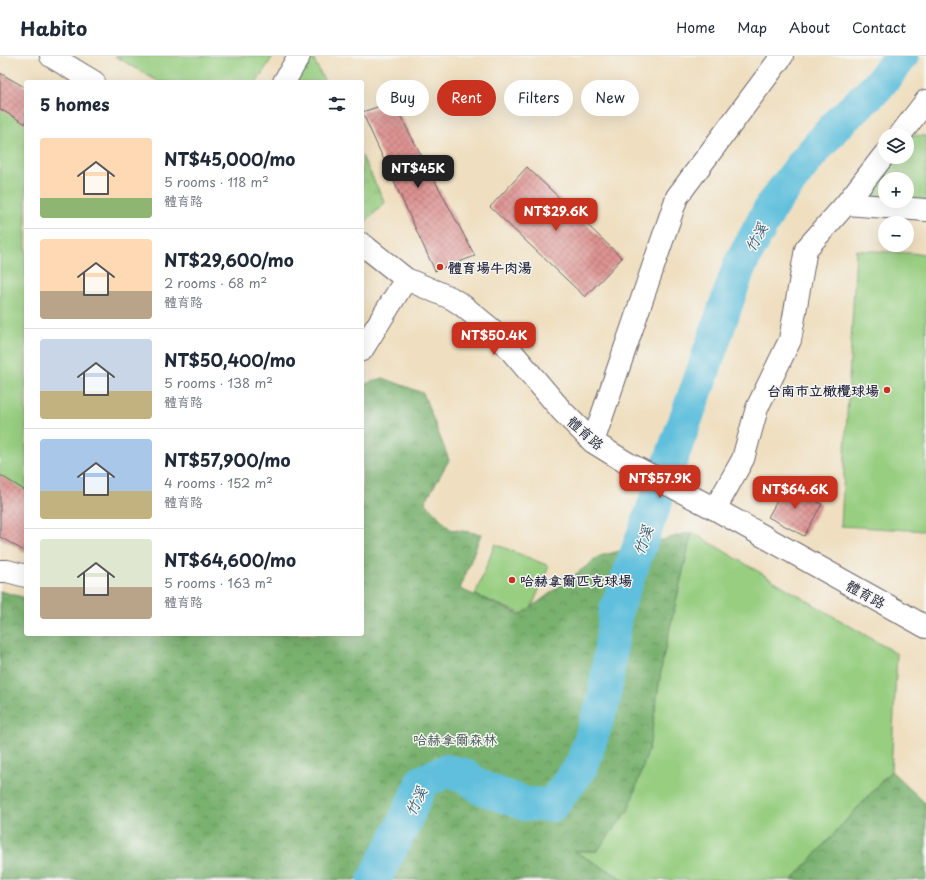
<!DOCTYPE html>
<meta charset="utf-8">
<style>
body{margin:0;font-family:"Playpen Sans","LXGW WenKai TC",sans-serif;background:#f6f6f7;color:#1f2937;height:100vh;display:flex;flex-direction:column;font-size:15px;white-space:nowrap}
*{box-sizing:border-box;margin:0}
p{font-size:13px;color:#747a83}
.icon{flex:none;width:22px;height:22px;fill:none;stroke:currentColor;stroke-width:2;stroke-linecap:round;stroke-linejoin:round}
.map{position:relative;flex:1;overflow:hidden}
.side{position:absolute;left:24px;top:24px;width:340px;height:556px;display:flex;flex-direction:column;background:#fff;border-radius:4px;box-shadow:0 4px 16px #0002}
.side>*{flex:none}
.banner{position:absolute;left:376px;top:24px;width:380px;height:36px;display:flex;gap:8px}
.controls{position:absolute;left:878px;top:72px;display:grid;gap:8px}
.controls a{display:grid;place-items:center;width:36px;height:36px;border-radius:50%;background:#fff;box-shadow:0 4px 16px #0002;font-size:20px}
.price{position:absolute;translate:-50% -34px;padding:0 9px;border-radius:8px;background:#c8321e;color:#fff;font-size:13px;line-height:26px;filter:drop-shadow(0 1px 2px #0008)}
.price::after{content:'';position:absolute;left:50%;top:24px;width:12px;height:9px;margin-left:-6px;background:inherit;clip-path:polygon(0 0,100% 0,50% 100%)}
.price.selected{background:#222;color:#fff}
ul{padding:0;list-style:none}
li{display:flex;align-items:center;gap:12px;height:100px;padding:0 16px}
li+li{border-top:1px solid #e0e1e3}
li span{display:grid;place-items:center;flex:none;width:112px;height:80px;border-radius:4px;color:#555}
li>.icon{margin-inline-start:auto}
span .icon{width:48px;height:48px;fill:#fffc;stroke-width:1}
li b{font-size:17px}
h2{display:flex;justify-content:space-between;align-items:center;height:48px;padding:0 16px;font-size:17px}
.chip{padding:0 14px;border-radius:18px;background:#fff;box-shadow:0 4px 16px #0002;font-size:14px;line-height:36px}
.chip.selected{background:#c8321e;color:#fff}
header{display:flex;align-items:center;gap:24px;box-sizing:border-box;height:56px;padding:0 20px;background:#fff;border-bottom:1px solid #e0e1e3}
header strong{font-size:19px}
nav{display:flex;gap:22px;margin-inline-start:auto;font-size:14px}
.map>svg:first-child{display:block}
</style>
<header>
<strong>Habito</strong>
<nav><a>Home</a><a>Map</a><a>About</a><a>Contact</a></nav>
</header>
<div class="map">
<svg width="926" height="824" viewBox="0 0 926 824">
<defs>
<pattern id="forest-crowns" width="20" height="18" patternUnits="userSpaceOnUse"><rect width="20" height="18" fill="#79b16e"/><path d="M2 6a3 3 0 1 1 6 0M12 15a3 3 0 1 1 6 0" fill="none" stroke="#63905c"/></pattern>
<pattern id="park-tufts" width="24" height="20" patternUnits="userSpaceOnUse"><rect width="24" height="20" fill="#97ce80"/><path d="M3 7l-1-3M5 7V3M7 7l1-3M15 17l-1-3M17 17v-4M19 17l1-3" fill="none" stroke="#82b170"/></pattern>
<pattern id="building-cross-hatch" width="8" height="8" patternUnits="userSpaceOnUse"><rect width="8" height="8" fill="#dd9391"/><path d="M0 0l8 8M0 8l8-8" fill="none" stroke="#b37878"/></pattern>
</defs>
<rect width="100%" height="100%" fill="#f6f6f2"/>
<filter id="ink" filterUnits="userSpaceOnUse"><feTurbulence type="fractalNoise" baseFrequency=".025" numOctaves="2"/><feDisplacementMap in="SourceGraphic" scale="8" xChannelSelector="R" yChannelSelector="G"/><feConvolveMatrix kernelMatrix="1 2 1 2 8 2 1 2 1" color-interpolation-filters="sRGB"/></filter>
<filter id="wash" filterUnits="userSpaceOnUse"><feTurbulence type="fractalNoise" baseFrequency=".012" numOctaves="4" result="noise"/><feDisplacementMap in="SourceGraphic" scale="16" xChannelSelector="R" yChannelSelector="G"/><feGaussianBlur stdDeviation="0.9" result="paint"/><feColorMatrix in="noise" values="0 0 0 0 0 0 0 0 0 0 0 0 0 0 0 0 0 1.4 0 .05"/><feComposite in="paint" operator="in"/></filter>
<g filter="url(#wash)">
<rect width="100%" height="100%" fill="#efdfc0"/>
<!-- grass -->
<path fill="#97ce80" stroke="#5c785e" d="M115 0H273L257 26H159Z
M0 17 26 32V496L0 481Z
M910 79 926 80V148L907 145V123H885V142L866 140 894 101H907V83Z
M856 194 926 198V475L841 470Z
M692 476 897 598 891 715 792 824H625L573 795H597L649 693 663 602Z
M495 488 549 510 528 560 475 539Z"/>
<!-- forest -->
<path fill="url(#forest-crowns)" stroke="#4e6a54" d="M383 322 423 337 449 404 425 446 450 473 481 478 460 533 521 559 600 500 692 476 663 602 649 693 628 755 597 795H574L625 824H0V535L26 542V578H362V329Z
M891 715 926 748V824H792Z"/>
<!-- park -->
<path fill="url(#park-tufts)" stroke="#5c785e" d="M305 0H312L325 26H289Z
M362 100 385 147 362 169Z"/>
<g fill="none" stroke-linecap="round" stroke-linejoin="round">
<!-- river -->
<path stroke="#5ebfdc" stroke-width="34" d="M374 824 404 767 422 726 446 715 464 719 482 732 525 748 552 749 582 709 604 643 616 554 700 324 739 211 772 149 806 104 838 67 876 32 902 0"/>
</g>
<g id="blocks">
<!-- building -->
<path fill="url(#building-cross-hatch)" d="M0 17 26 32V68L0 53Z
M393 46 475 200 435 215 362 56Z
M527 111 622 202 585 241 490 151Z
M0 419 26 435V496L0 481Z
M786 429 822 448 804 480 768 461Z"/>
</g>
</g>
<g filter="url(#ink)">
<use href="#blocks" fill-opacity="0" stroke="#6a646a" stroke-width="1"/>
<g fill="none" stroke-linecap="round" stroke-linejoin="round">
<defs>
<path id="minor" d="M51 0 94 26
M284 26 299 0
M900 79 926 45
M846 148 885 98
M362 188 406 223 451 242 462 249 496 277 562 355 593 386 627 407 715 453 926 571
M362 294 406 223
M593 386 677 141 782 0
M715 453 743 403 757 352 790 284 806 193 846 148 926 154
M0 515H7L26 520"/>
</defs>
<!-- minor casing -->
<use href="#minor" stroke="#6a646a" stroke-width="24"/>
<!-- minor -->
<use href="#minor" stroke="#fff" stroke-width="22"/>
</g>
</g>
<!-- markers -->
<g fill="#c8321e" stroke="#f6f6f2" stroke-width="1.5">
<circle cx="440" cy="211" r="4"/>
<circle cx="887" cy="334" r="4"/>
<circle cx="512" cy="524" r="4"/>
</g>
<g text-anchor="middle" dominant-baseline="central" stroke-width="3" stroke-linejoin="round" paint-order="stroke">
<!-- poi labels -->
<g font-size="14" font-weight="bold" fill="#22223b" stroke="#f6f6f2" text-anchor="start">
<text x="448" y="211">體育場牛肉湯</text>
<text x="879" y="334" text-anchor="end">台南市立橄欖球場</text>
<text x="520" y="524">哈赫拿爾匹克球場</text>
</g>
<!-- street labels -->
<g font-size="14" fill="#22223b" stroke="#f6f6f2">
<text transform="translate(586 377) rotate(41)">體育路</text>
<text transform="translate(866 538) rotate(29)">體育路</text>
</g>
<!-- park labels -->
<g font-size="14" fill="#455650" stroke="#f6f6f2">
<text x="455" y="683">哈赫拿爾森林</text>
</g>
<!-- water labels -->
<g font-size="15" font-style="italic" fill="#375973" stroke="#f6f6f2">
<text transform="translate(755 181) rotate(-61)">竹溪</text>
<text transform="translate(642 484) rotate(-70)">竹溪</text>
<text transform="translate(415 745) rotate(-64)">竹溪</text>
</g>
</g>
</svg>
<div class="controls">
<a><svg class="icon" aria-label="layers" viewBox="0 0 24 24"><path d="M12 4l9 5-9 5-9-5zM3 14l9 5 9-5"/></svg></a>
<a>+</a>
<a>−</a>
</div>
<b class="price selected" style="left:418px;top:133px">NT$45K</b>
<b class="price" style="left:556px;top:176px">NT$29.6K</b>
<b class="price" style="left:494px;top:300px">NT$50.4K</b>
<b class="price" style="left:660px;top:443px">NT$57.9K</b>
<b class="price" style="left:795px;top:454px">NT$64.6K</b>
<div class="banner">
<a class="chip">Buy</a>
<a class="chip selected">Rent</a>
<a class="chip">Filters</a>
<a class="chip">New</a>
</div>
<section class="side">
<h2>5 homes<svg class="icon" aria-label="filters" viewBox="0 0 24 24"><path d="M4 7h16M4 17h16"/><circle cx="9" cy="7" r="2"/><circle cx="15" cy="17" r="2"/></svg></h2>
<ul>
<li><span style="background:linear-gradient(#ffd9b3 75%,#8fb573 0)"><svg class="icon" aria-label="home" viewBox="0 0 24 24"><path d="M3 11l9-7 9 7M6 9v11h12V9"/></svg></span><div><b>NT$45,000/mo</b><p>5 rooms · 118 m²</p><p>體育路</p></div></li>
<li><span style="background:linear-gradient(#ffd9b3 65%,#b9a48a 0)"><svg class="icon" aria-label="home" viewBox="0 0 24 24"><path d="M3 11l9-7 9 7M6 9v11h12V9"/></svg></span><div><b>NT$29,600/mo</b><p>2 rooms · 68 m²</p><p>體育路</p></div></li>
<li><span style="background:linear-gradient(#c9d6e8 65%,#c2b280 0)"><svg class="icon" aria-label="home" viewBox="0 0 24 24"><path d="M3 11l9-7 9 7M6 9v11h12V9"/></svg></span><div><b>NT$50,400/mo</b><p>5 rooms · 138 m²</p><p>體育路</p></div></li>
<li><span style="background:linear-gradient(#a9c7e8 65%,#c2b280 0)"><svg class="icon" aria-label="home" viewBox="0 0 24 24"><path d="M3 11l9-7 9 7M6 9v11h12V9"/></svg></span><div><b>NT$57,900/mo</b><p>4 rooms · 152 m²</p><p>體育路</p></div></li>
<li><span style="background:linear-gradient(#dfe7d0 60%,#b9a48a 0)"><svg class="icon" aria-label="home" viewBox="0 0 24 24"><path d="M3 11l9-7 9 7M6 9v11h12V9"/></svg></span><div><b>NT$64,600/mo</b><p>5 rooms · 163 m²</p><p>體育路</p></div></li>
</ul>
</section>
</div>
